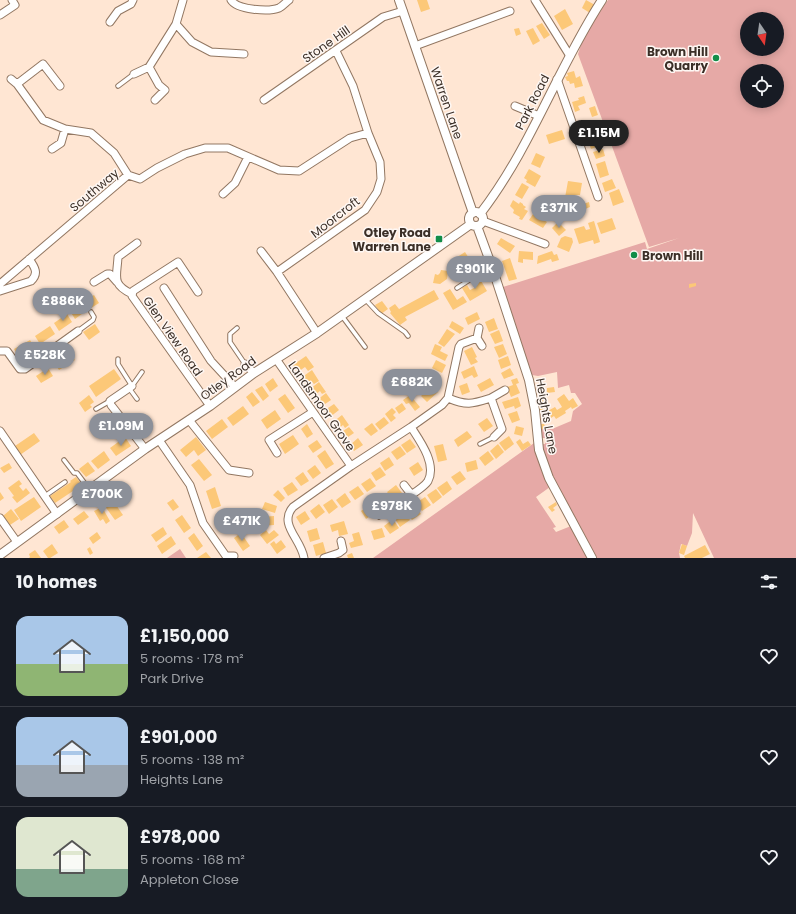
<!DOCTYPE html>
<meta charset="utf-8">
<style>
body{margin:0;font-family:Poppins,sans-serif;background:#242831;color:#f1f3f6;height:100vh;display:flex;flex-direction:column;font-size:15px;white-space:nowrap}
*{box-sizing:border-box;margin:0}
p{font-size:13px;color:#9ea1a6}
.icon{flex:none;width:22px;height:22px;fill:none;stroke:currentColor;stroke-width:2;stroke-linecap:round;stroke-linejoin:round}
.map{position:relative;height:558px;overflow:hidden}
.drawer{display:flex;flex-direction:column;background:#171b24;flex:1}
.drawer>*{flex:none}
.needle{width:26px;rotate:167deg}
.controls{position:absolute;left:740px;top:12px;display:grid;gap:8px}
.controls a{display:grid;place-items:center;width:44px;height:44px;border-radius:50%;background:#171b24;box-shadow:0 2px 10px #0003;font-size:20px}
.price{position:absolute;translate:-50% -34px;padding:0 9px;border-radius:14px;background:#8c9099;color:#fff;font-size:13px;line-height:26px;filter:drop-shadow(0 1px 2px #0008)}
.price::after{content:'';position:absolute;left:50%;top:24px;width:12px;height:9px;margin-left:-6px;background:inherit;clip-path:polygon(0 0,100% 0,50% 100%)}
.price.on{background:#222;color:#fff}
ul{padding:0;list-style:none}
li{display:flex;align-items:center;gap:12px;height:100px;padding:0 16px}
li+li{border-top:1px solid #363941}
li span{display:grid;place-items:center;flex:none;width:112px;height:80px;border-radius:12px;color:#555}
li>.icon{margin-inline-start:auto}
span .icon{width:48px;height:48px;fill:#fffc;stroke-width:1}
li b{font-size:17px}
h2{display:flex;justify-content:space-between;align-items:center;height:48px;padding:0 16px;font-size:17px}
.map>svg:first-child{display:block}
</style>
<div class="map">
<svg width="796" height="558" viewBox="0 0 796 558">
<rect width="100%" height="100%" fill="#ffe6d3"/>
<!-- green -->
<path fill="#e6a9a6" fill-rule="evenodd" d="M608 0H796V558H714L693 513 692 533 687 546 681 544 679 553 680 558H597L548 467 542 444H545L547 438H541L540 429H552L571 421 573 411 582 404 575 393H571L569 385 558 388 557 372 538 376 532 375 503 287 645 242 647 249 679 238 649 247 578 54 585 32ZM747 19H777V49H747ZM747 71H777V101H747Z
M534 443 542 472 550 487 536 497 556 527 553 528 556 532 571 526 587 558H373Z
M180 549 186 558H167Z"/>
<!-- building -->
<path fill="#fcc878" d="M417 0H427L430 9 421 12Z
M586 0 595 5 590 13 582 8Z
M565 9 573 24 562 30 554 16Z
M542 23 550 35 544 39 536 26Z
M519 28 521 34 516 36 514 29Z
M533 28 540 41 533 45 526 31Z
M574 71 576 78 580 76 583 86 575 88 574 83 570 84 569 81H567L565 77 568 76 567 73Z
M584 96 586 103 578 106 580 110 575 112 572 102 579 100 578 98Z
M595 106 598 115 592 117 589 108Z
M594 128 600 146 591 149 585 131Z
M562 130 565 139 549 144 546 135Z
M603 149 605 156 596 159 593 152Z
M536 153 545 157 540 168 531 164Z
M605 161 609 175 600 178 596 164Z
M529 169 541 176 535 187 526 182 527 180 524 178Z
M612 179 616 188 605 192 602 183Z
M568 181 582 183 580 195H575L574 203 571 202 570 204 564 203Z
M522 183 529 187 522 199 515 195Z
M619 189 624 202 613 206 609 193Z
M513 200 519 204 520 202 523 204V205L526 207 524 209 528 211 522 220 519 219 520 217 513 213 514 210 510 206Z
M589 202 590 207 585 209 583 204Z
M533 214 547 222 543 228 529 220Z
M612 218 616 229 601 234 597 223Z
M594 221 600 242 594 244 593 240 579 244 574 229 584 226 586 230 590 229 588 223Z
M558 222 566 230 559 236 552 228Z
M565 236 572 238 573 242 569 252 557 247 561 238Z
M501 238 515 246 510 253 497 244Z
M519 251 533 252V260L523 259V263L518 262Z
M552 251 554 255 557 254 559 260 552 262 551 259 537 264 538 256Z
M465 252 472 263 456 275 448 263Z
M510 258 517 279 509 281 502 261Z
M441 270 448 271 447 279 440 284 433 283 435 274 438 275 440 273Z
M480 279 487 291 470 301 462 288 467 285 470 290 476 287 474 283Z
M696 283V286L689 288V284Z
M450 289 457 300 463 296 467 302 453 310 443 293Z
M434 290 439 299 405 317 407 320 400 325 390 313 391 312 389 308 395 304 399 309Z
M94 295 99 303 88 310 82 303Z
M382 301 388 309 381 314 375 305Z
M81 304 86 311 75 319 70 311Z
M477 312 480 319 468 325 465 318Z
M67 314 72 322 59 331 54 323Z
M494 318 498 329 489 332 485 322Z
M452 321 464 328 460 334 449 327Z
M95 324 100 332 89 340 83 332Z
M50 326 55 334 40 344 35 336Z
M447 329 455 334 444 347 438 343Z
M499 330 503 341 495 344 490 334Z
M30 340 35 348 19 357 14 349Z
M435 344 442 347 440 351 448 355 445 361 431 354Z
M503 344 507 354 499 358 494 347Z
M472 347 477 357 475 358 478 362 471 365 464 351Z
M70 352 75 360 59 370 54 362Z
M306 356 314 367 308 371 305 367 298 372 293 365Z
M508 356 511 365 501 369 498 360Z
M436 360 446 365 442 373 432 368Z
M474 366 478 376 474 378 472 375 464 379 461 372Z
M48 368 53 376 41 383 36 376Z
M510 368 514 375 504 379 501 373Z
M114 369 121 379 96 397 89 386Z
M312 370 319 381 314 384 311 381 306 384 301 378Z
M435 373 441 376 437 385 431 383Z
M273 378 278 386 270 392 265 384Z
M490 378 494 385 481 392 477 385Z
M517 378 519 383 516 384 520 393 511 397 507 387 513 385 511 380Z
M319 382 326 392 322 394 320 391 315 395 310 389Z
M467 383 470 392 462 395 459 386Z
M262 386 269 396 263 401 255 390Z
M432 386 438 392 427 402 421 396Z
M554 387 555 392 547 393V388Z
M252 392 260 402 253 407 246 397Z
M326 393 331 400 322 406 317 400Z
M285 394 295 408 288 413 278 399Z
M564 394 569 401 573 398 578 406 572 409 571 407 565 411 566 413 556 419 554 416 548 420 544 413 555 407 557 410 562 407 557 399Z
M89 395 94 402 90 405 92 407 85 412 79 403Z
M410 395 420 407 415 411 409 403 406 404 403 400Z
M518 397 521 406 515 409 514 406 505 409 502 402Z
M538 400H543V410H538Z
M402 403 406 409 399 414 395 408Z
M334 404 339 410 330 417 325 410Z
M243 406 249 414 233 426 227 418Z
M392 408 396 412 393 415 396 418 391 422 385 414Z
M275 410 281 419 267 429 261 420Z
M517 411 520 420 512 423 508 414Z
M342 415 349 425 345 428 343 425 338 429 333 422Z
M384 417 389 423 380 430 375 424Z
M487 418 493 426 484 432 478 424Z
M222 419 228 427 212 439 206 431Z
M372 423 378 431 371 436 364 429Z
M307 424 313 434 307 438 301 429Z
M540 424H544L546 429H540Z
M516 426 524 428 522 436 514 434Z
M349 427 354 433 345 439 340 433Z
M467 431 472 437 458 447 454 440Z
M34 433 40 441 20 455 15 446Z
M293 435 299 444 285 454 279 444Z
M509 436 514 444 505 451 499 443Z
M125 437 131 446 116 456 110 448Z
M196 437 206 450 198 456 194 450 186 457 180 450Z
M358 438 363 445 354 451 350 445Z
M410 439 416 447 407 453 401 445Z
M520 439 523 444 528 441 531 445 522 451 516 442Z
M317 440 322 447 313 453 308 446Z
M443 444 447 460 438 462 434 446Z
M498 444 504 452 496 459 490 451Z
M400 446 406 454 397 460 391 452Z
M325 450 334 464 326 469 317 456Z
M104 451 110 460 98 469 91 461Z
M488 451 494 459 485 466 479 458Z
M389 457 394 465 385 471 380 463Z
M199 459 212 475 204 481 191 465Z
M476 460 478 469 467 472 465 463Z
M88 462 95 471 86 477 79 469Z
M418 462 423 470 414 476 409 468Z
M9 463 12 468 4 473 0 468Z
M315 465 321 473 313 479 307 471Z
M380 467 386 475 376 481 371 473Z
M460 471 466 479 457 485 451 477Z
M303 472 309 481 301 486 295 478Z
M76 477 82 485 55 503 50 496 71 482 70 481Z
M370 478 376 486 367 492 361 484Z
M19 480 22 484 19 486 23 491 26 488 30 493 17 503 12 497 14 496 8 488Z
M447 481 452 489 443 496 437 488Z
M292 482 298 490 288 496 283 488Z
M396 485 402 493 393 500 387 492Z
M358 486 364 494 355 500 349 492Z
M215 487 221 506 212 509 206 491Z
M436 489 442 497 433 504 427 495Z
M278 490 285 498 281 502 273 495Z
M0 492 4 498 0 501Z
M345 493 351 502 342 508 336 500Z
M34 497 41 507 21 521 14 510Z
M425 497 431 505 422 511 416 503Z
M115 498 116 500 114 502 123 515 115 520 104 505Z
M173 499 179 507 173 511 167 503Z
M332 499 338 507 329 514 323 505Z
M374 501 380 509 366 519 361 511Z
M265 502 277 506 275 513 262 509Z
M556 502 557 505 553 508 555 510 552 512 548 507Z
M319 504 325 512 316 519 310 511Z
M415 506 421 514 412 520 406 512Z
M102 507 110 521 106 524 103 519 100 521 94 511Z
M11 509 19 519 10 525 3 516Z
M84 511 89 517 78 525 73 519Z
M305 511 310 519 301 525 296 517Z
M404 512 410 520 400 527 395 519Z
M182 515 191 528 184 533 175 520Z
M227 516 236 529 228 534 220 521Z
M274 516V525L261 526 260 517Z
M393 519 399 528 390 534 384 526Z
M64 520 69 527 59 534 54 527Z
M344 521 348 534 339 536 338 530 332 532 330 525Z
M163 527 167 534 156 542 151 535Z
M317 528 320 539 310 542 307 531Z
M382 528 385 537 374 540 371 531Z
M266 530 269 534 274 530 279 535 267 544 260 535Z
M97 532 101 538 93 544 89 538Z
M359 532 363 545 351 548 349 543 354 541 352 534Z
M194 533 203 546 197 551 188 538Z
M241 533 250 546 243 551 234 538Z
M171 536 176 544 162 554 157 546Z
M281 540 286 547 277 554 270 544 274 541 276 544Z
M323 542 326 553 316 556 313 545Z
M52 544 58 553 50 558H48L43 551Z
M682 544 687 546 684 555 679 553Z
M705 545 710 554 702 558H685L684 556Z
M90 547 93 553 90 555 87 549Z
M35 550 41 558H29L30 557 29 554Z
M206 552 211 558H197Z
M352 553 354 558H348L347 555Z"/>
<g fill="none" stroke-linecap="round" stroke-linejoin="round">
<defs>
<path id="service" d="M118 86 134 74
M457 288 491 266
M365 299 378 313 405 332 408 336
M342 316 365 347
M237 328 230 334V342L245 364
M78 331 93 320 94 317 91 312
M118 359V364L132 386 142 372
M129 388 137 399
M96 409 110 401
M480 444 494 437
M64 460 74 473H77L89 489
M45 496 65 482
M379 517 401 502"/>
<path id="minor" d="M231 0C237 10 269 12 279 8 283 6 286 2 289 0
M535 0 570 56
M0 15 15 5 12 0
M110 22 118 11 131 4 133 0
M176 24 192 42 211 52 244 54
M415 46 510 11
M134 74 149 67
M11 79 17 84 43 120 65 129 91 133 114 153 128 175
M557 79 598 197
M17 84 43 64 60 86
M155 100 165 90 159 85 149 67 176 24 183 0
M264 100 383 17 403 11
M515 106 539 116
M52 149 61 143 65 129
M223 194 235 183 248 157
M483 221 545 244
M261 251 277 272
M94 282 107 274H110L117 282
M0 284 128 175 140 179 157 168 185 154 205 148H228L279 170 299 171 350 138 368 133
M164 288 211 361 235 387
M0 291 31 281C39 274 35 267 29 259
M198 292 178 262 133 291 132 296 210 406
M132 294C111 284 117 277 118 257L137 243
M317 333 277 272 365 210 377 192 381 179 380 162 368 133 353 86 336 51
M477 338 482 346
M0 351H7L20 369H25L78 331
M276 359 351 466
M245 364 254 373
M132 386 110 401 111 405 145 449
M448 398C467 406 472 404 491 398L502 429 494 437
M491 398 505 390
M189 420 229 470 249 473
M0 431 57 514
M159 440 190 485 203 523 226 556H234
M277 453 269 440 313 412
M404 485 411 494
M401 502C407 497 424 488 428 481 437 464 420 441 411 427
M0 518 17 542
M304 558C301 539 278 524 293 507L351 466 411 427 442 405 448 398 459 347 461 344 477 338 479 328
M324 558 339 553 343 550 341 541"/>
<path id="tertiary" d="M399 0 473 213
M469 219a7 7 0 1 1 14 0a7 7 0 1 1-14 0Z
M480 214C531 148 557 69 602 0
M477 226 492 267 529 380 535 410 539 450 549 478 592 558
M0 555 145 449 210 406 254 373 317 333 471 224"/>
</defs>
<!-- service casing -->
<use href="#service" stroke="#927762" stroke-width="5.5"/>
<!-- minor casing -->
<use href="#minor" stroke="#927762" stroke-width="9"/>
<!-- tertiary casing -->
<use href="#tertiary" stroke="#927762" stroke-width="10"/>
<!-- service -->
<use href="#service" stroke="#fff" stroke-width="3.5"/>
<!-- minor -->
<use href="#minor" stroke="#fff" stroke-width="7"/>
<!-- tertiary -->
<use href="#tertiary" stroke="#fff" stroke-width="8"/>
</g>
<!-- markers -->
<g fill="#128d49" stroke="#fef7f3" stroke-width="1.5">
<circle cx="716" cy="58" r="4"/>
<rect x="435" y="235" width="8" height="8" rx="2"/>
<circle cx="634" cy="255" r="4"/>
</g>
<g text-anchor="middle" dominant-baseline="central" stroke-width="3" stroke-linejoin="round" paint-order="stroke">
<!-- street labels -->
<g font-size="12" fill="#3b2f27" stroke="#fef7f3">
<text transform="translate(326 44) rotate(-35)">Stone Hill</text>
<text transform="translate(532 102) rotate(-63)">Park Road</text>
<text transform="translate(447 103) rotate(71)">Warren Lane</text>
<text transform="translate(94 190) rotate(-40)">Southway</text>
<text transform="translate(335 217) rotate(-38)">Moorcroft</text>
<text transform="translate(173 336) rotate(55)">Glen View Road</text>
<text transform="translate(228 378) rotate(-36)">Otley Road</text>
<text transform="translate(322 406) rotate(55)">Landsmoor Grove</text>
<text transform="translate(547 416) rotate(80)">Heights Lane</text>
</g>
<!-- poi labels -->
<g font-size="12" font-weight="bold" fill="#3b2f27" stroke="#fef7f3" text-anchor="end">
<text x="708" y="51">Brown Hill<tspan x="708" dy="14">Quarry</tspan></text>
<text x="431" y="232">Otley Road<tspan x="431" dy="14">Warren Lane</tspan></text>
<text x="642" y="255" text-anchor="start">Brown Hill</text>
</g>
</g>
</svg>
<div class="controls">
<a><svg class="needle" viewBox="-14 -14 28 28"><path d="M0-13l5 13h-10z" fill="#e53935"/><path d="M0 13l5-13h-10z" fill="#9ea1a6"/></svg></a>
<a><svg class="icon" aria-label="locate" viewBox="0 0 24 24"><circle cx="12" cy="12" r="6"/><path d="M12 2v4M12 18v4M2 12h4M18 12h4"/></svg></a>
</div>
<b class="price on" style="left:599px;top:154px">£1.15M</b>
<b class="price" style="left:559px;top:229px">£371K</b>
<b class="price" style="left:475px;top:290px">£901K</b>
<b class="price" style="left:63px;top:322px">£886K</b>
<b class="price" style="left:45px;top:376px">£528K</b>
<b class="price" style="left:412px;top:403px">£682K</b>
<b class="price" style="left:121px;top:447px">£1.09M</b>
<b class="price" style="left:102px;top:515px">£700K</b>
<b class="price" style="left:392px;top:527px">£978K</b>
<b class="price" style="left:242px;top:542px">£471K</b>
</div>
<section class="drawer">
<h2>10 homes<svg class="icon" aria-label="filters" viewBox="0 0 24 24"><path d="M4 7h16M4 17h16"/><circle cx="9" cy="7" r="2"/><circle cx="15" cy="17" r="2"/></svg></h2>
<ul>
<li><span style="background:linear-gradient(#a9c7e8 60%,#8fb573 0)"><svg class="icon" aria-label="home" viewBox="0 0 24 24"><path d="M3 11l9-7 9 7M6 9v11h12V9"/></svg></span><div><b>£1,150,000</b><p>5 rooms · 178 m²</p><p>Park Drive</p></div><svg class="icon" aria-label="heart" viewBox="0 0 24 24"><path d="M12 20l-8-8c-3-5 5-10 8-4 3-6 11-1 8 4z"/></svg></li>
<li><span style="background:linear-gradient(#a9c7e8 60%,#9aa5b1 0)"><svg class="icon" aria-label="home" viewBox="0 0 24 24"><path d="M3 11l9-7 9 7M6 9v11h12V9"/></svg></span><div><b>£901,000</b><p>5 rooms · 138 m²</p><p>Heights Lane</p></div><svg class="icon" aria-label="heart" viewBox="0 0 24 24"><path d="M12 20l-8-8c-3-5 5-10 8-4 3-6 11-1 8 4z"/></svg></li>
<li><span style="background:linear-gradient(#dfe7d0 65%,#7fa58c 0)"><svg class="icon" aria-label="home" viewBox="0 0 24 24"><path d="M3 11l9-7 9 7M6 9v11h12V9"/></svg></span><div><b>£978,000</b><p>5 rooms · 168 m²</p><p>Appleton Close</p></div><svg class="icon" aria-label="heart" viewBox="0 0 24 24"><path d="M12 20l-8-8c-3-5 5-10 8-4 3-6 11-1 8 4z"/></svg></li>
</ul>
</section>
